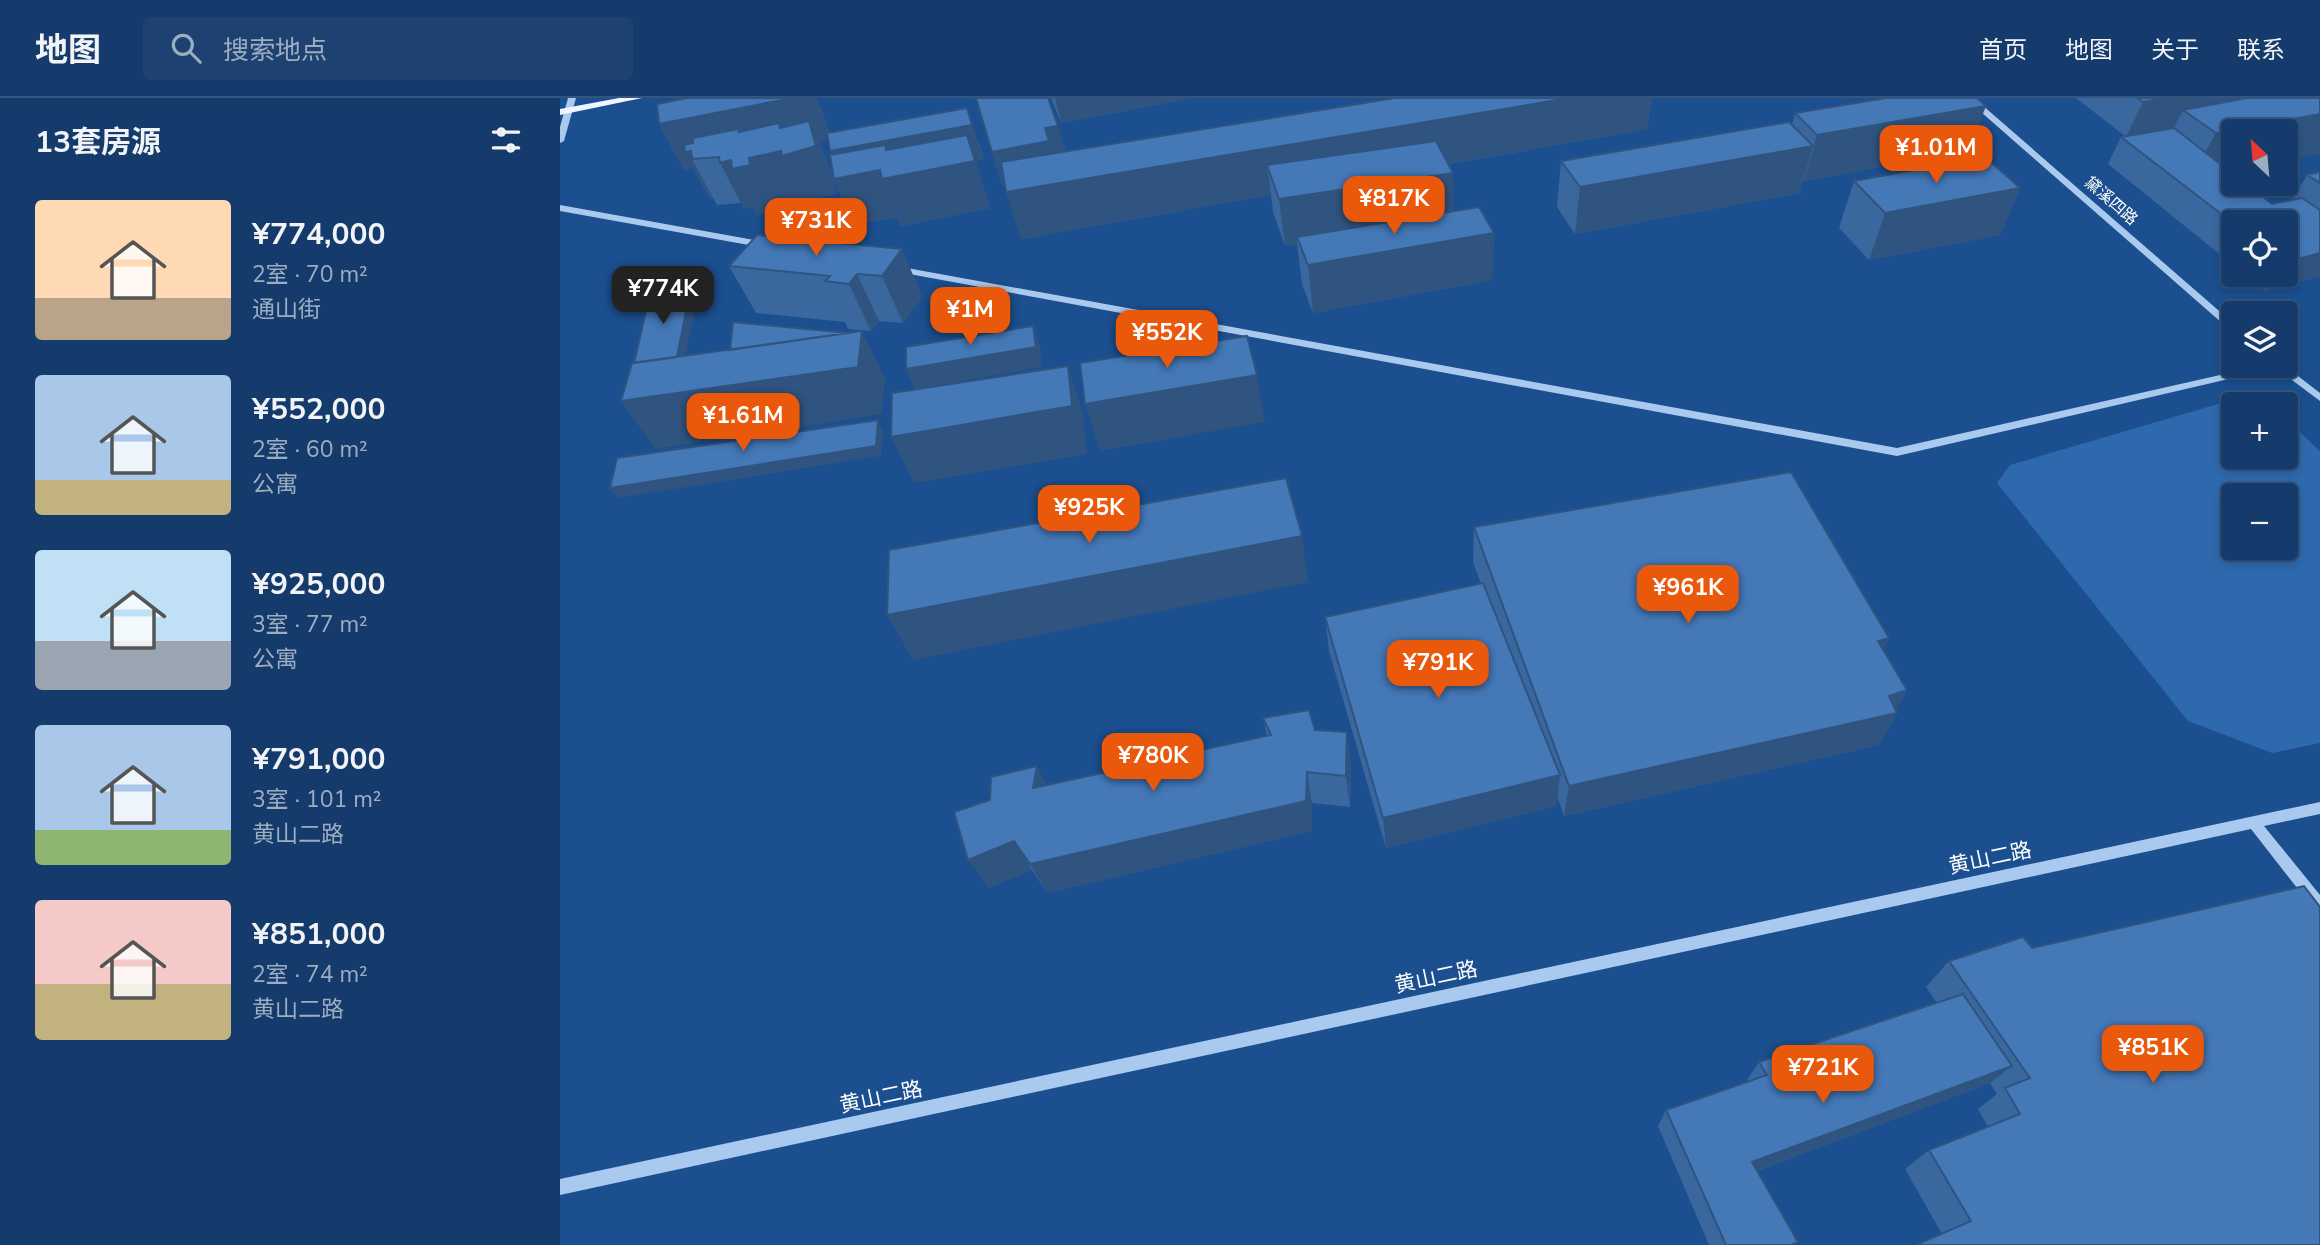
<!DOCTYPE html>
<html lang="zh">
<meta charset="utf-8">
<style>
body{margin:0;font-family:"Nunito Sans","Noto Sans SC",sans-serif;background:#1d4271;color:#f1f3f6;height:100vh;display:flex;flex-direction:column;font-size:26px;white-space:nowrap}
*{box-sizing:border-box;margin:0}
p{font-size:23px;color:#9dadc1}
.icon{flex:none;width:38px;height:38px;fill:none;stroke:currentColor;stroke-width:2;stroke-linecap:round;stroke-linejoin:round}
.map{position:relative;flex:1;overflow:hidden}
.sheet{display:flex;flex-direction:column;background:#143b6b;width:560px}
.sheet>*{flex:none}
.needle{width:46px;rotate:334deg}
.fabs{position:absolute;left:1661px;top:21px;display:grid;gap:14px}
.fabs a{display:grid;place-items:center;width:77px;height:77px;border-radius:7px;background:#143b6b;box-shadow:0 4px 10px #0003,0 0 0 2px #33557e;font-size:35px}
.price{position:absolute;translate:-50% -60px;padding:0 16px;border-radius:14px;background:#ea580c;color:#fff;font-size:23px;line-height:46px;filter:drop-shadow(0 2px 4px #0008)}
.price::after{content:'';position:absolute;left:50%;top:42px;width:21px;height:16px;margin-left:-10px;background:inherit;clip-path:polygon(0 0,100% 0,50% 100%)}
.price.active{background:#222;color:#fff}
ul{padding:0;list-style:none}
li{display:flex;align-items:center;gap:21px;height:175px;padding:0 35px}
li span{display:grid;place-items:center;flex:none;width:196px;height:140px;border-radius:7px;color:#555}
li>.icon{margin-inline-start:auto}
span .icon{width:84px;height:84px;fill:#fffc;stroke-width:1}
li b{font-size:30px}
h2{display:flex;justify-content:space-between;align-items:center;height:84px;padding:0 35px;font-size:30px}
header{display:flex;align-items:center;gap:42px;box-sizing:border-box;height:98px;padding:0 35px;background:#143b6b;border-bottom:2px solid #33557e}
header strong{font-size:33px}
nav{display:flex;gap:38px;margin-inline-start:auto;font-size:24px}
.search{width:490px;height:63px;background:#1d4271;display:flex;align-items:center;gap:18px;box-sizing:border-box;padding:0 24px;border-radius:7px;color:#9dadc1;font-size:26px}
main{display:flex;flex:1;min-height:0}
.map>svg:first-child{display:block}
</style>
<header>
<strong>地图</strong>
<div class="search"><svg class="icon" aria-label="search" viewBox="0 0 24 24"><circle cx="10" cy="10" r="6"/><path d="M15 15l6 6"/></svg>搜索地点</div>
<nav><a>首页</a><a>地图</a><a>关于</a><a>联系</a></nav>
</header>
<main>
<section class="sheet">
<h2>13套房源<svg class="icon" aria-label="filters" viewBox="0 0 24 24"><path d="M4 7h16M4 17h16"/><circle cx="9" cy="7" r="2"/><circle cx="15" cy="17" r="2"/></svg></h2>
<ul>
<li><span style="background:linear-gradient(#ffd9b3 70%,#b9a48a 0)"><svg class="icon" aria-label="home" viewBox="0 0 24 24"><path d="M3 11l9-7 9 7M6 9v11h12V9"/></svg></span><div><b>¥774,000</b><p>2室 · 70 m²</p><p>通山街</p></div></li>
<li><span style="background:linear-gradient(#a9c7e8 75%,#c2b280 0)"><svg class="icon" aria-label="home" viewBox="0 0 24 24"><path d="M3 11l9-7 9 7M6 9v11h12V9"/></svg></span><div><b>¥552,000</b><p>2室 · 60 m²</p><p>公寓</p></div></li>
<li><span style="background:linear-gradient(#bfe0f5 65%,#9aa5b1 0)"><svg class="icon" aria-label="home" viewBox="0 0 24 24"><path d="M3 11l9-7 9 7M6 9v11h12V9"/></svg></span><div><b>¥925,000</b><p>3室 · 77 m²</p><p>公寓</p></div></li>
<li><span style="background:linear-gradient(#a9c7e8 75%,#8fb573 0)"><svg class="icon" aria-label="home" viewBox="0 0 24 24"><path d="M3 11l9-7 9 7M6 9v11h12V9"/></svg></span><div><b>¥791,000</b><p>3室 · 101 m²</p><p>黄山二路</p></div></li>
<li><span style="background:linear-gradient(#f6c9c9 60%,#c2b280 0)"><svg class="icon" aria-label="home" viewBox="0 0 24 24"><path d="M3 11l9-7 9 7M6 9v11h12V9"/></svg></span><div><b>¥851,000</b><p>2室 · 74 m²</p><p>黄山二路</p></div></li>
</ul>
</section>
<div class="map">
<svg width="1760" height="1147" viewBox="0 0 1760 1147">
<rect width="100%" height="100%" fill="#1b4f8f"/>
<!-- green -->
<path fill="#2e69ad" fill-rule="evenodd" d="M1668 303 1681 306H1673V359H1726V321L1760 353V645L1712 655 1628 623 1437 385 1450 367ZM1673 397H1726V450H1673Z"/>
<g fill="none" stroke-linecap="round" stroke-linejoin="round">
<!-- minor -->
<path fill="#a9c9ee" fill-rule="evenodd" d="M8 0H16L4 43 0 45V29Z
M1405 0H1414L1673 225V233L1670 232Z
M0 107 205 144 209 147 205 150 0 113Z
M336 168 1337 350 1700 268H1725L1760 295V303L1716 270 1337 358 333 173V169Z
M1760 704V716L1704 728 1760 797V815L1755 813 1691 731 0 1097V1081Z"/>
<!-- major -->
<path fill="#f0f6ff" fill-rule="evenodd" d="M59 0H82L0 17V11Z"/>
</g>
<!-- wall -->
<path fill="#3a679d" d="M127 0H256L266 23 269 34 419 44 424 61 416 63 430 110 341 128 337 119 294 127 274 81 272 57 268 42 259 44 270 70 277 95 245 104 242 99 212 106 214 114 197 117 192 109 184 111 181 105 157 107 153 100 150 101 133 70 124 72 99 26Z
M491 0H633L501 25Z
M835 0H1092L1087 31 889 66 893 75V113L934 135 932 182 753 215 742 186 737 146 725 148 713 114 711 97 461 141 445 89H443L432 54 498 28 505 53Z
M1516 0H1760L1673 33V73L1670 74 1712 106 1732 102 1747 77 1760 74V178L1705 193 1685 177H1726V124H1673V167L1548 66 1561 39 1565 38Z
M1235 15 1409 53 1244 83 1243 82 1240 95 1015 136 997 109 1001 63 1232 27Z
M1294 83 1460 90 1440 137 1309 162 1279 130Z
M342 151 362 199 343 225 319 223 311 233 288 231 285 224 196 215 169 168Z
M914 429 1329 540 1323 552 1347 592 1336 612 1337 615 1319 647 1004 718 997 698 996 708 826 750 769 553 765 519 921 486 913 464Z
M703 620 755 632 787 634 791 665 790 709 752 705V733L487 795 472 772 428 790 430 702 487 687 707 638Z
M1472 850 1760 1147 1382 1136 1345 1071 1369 1052 1428 1029 1418 1011 1437 996 1430 985 1197 1073 1238 1144 1234 1147H1149L1098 1028 1106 1012 1188 984 1187 982 1199 964 1377 905 1366 889 1389 863Z"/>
<!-- shaded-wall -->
<path fill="#305480" d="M232 0H256L266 23 271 42 259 44 270 70 277 95 245 104 242 99 212 106 214 114 197 117 192 109 184 111 160 65 159 59 132 61 153 100 150 101 133 70 124 72 99 26Z
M495 0H633L501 25Z
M1009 0H1092L1087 31 718 96 707 67 711 97 461 141 446 94Z
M1578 0H1760L1623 12 1614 30 1566 39 1583 4Z
M1426 8 1409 53 1244 83 1257 37Z
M407 10 424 61 416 63 430 110 341 128 337 119 294 127 274 81 282 79 270 53Z
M1760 16V56L1726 63V33H1673V73L1630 81 1656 35Z
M498 28 508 63 499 78 443 89 432 54 485 30Z
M1253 48 1240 95 1015 136 1020 89Z
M893 75V122L737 139V146L725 148 719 101Z
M1460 90 1440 137 1309 162 1325 115Z
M934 135 932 182 753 215 748 167Z
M342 151 362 199 343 225 322 178Z
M1760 155V178L1705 193 1716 177H1726V164Z
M297 176 319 223 311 233 289 186Z
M130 193 136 203 123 271 74 267Z
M473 228 480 248 482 269 355 291 346 271Z
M302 233 325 280 322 316 95 351 61 303Z
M508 268 523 315 527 356 354 385 331 339Z
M697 277 705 324 540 353 525 306Z
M318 322 323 332 321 358 58 400 50 390Z
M742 438 748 484 353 562 327 517Z
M1329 540 1313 574 1318 543Z
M1347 592 1334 616 1337 615 1319 647 1004 718 1009 688Z
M787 634 791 665 790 709 786 678Z
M477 668 493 699 473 690Z
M747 674 752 705V733L487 795 470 766Z
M1000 677 996 708 826 750 823 720Z
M454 743 472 772 428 790 408 762Z
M1452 968 1430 985 1180 1079 1192 1064Z"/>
<!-- building -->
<path fill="#4478b7" stroke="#305480" stroke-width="2" d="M127 0H232L99 26 97 6Z
M416 0H488L498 28 485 30 489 43 432 54Z
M835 0H1009L446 94 441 64Z
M1326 0H1417L1426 8 1257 37 1235 15Z
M1578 0H1607L1583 4Z
M1687 0H1760V16L1656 35 1623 12Z
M407 10 412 27 270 53 267 35Z
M249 23 256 48 222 58 221 53 189 60 190 67 172 71 171 62 160 65 159 59 132 61 131 53 125 54 124 47 133 45V40L178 31 179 34 219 25 220 30Z
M1229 24 1253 48 1020 89 1001 63Z
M1614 30 1673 76V86H1686L1712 106 1742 100 1760 112V155L1726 164V124H1673V125L1561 39Z
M407 37 415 63 322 81 320 72 274 81 270 57 325 47 326 52Z
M876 43 893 75 719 101 707 67Z
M1425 59 1460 90 1325 115 1294 83Z
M1760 74V85L1747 77Z
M919 109 934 135 748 167 737 139Z
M197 137 342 151 322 178 297 176 289 186 265 183 270 178 169 168Z
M123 191 130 193 117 259 74 265 90 196Z
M173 224 288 235 170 252Z
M473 228 476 249 346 271V249Z
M302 233 298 269 61 303 72 265Z
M687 238 697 277 525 306 520 265Z
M508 268 512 308 331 339 332 295Z
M318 322 316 348 50 390 57 360Z
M1231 374 1329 540 1318 543 1347 592 1329 598 1337 615 1009 688 914 429Z
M726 380 742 438 327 517 329 452Z
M923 485 1000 677 823 720 765 519Z
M749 612 755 632 787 634 786 678 747 674 746 703 470 766 454 743 408 762 394 714 430 702 431 679 477 668 473 690 571 669 572 649 612 640 617 657 711 637 703 620Z
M1744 788 1760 809V1147H1356L1411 1123 1369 1052 1460 1016 1445 990 1470 980 1389 863 1463 839 1472 850Z
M1403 896 1452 968 1192 1064 1238 1144 1231 1147H1166L1106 1012 1207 977 1199 964Z"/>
<g text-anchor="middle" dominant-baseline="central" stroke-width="6" stroke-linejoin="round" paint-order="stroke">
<!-- far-street labels -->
<g font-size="16" fill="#fff" stroke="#1b4f8f">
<text transform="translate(1551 103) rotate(41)">黛溪四路</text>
</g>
<!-- near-street labels -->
<g font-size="21" fill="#fff" stroke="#1b4f8f">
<text transform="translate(1430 760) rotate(-12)">黄山二路</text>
<text transform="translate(876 879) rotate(-12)">黄山二路</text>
<text transform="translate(321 999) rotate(-12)">黄山二路</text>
</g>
</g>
</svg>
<div class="fabs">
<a><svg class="needle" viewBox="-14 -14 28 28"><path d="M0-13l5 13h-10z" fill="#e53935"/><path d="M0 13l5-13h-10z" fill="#9dadc1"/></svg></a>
<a><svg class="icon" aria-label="locate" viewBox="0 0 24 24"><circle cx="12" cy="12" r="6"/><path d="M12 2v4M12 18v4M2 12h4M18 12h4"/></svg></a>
<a><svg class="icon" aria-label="layers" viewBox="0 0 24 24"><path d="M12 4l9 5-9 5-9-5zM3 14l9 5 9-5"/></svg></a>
<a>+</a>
<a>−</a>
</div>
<b class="price" style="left:1376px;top:87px">¥1.01M</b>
<b class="price" style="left:834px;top:138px">¥817K</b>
<b class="price" style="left:256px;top:160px">¥731K</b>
<b class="price active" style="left:103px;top:228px">¥774K</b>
<b class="price" style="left:410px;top:249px">¥1M</b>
<b class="price" style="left:607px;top:272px">¥552K</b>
<b class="price" style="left:183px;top:355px">¥1.61M</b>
<b class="price" style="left:529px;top:447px">¥925K</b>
<b class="price" style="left:1128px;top:527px">¥961K</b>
<b class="price" style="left:878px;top:602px">¥791K</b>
<b class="price" style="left:593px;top:695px">¥780K</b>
<b class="price" style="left:1593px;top:987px">¥851K</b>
<b class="price" style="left:1263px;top:1007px">¥721K</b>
</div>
</main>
